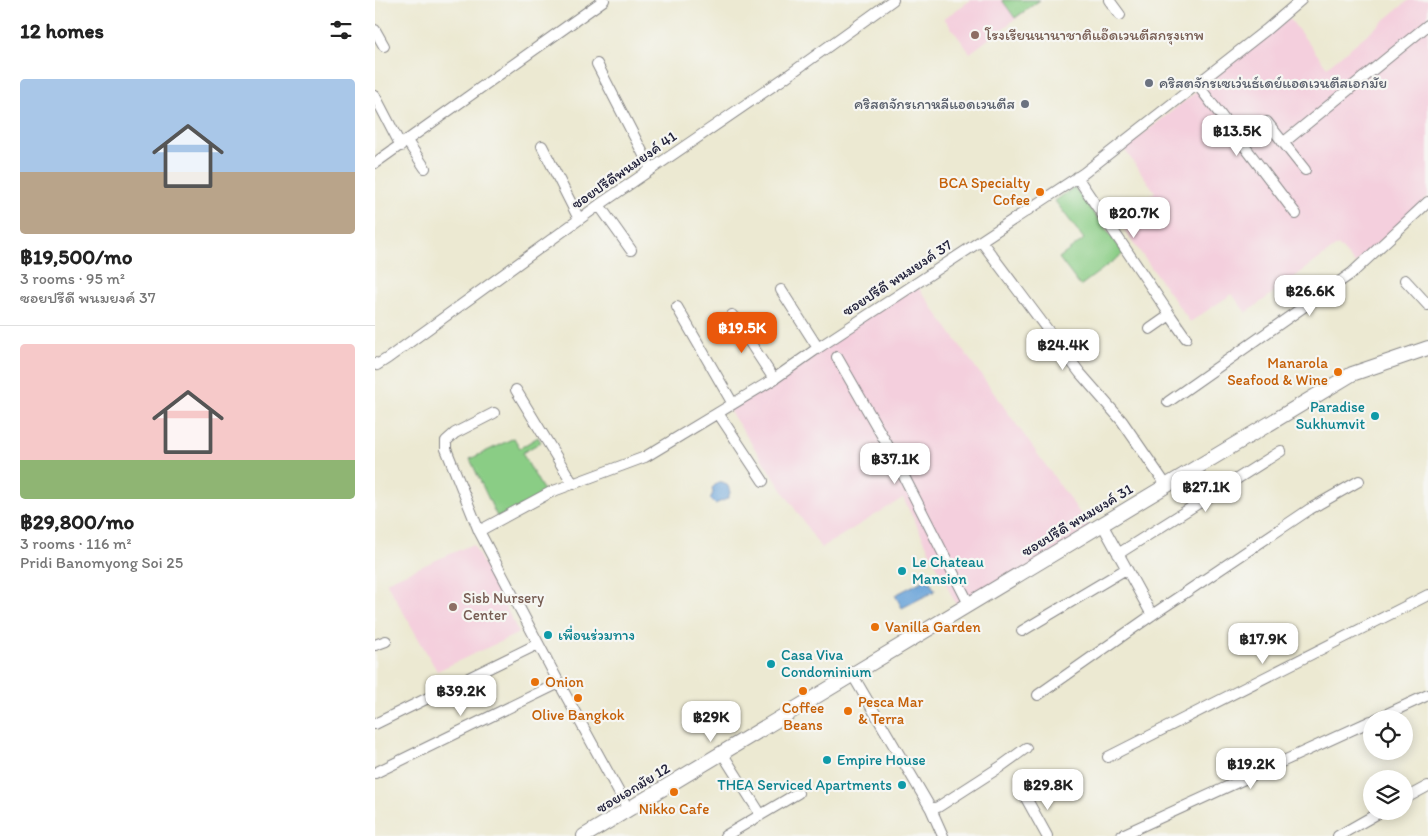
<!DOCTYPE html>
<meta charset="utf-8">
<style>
body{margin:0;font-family:Itim,"Playpen Sans Thai",sans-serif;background:#f2f2f2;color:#222;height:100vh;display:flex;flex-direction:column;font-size:19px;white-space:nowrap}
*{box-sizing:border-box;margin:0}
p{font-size:16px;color:#767676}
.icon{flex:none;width:28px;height:28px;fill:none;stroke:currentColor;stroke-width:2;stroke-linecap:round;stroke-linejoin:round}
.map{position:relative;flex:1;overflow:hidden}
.panel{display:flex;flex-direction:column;background:#fff;width:375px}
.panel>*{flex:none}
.buttons{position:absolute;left:988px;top:710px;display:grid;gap:10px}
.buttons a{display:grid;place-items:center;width:50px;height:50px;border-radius:50%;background:#fff;box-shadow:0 2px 12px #0003;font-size:25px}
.price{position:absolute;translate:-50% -42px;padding:0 11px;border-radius:10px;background:#fff;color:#222;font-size:16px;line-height:32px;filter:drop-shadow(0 1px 2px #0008)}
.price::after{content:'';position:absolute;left:50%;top:30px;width:15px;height:11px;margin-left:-8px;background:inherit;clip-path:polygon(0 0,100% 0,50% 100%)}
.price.on{background:#ea580c;color:#fff}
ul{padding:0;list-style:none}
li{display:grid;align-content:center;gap:10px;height:265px;padding:0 20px}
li+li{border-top:1px solid #e0e0e0}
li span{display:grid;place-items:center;height:155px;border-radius:5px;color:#555}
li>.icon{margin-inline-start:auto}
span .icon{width:90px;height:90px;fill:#fffc;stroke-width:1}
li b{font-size:21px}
h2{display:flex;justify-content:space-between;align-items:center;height:60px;padding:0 20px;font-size:21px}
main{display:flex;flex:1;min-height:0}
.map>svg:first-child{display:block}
</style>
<main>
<section class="panel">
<h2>12 homes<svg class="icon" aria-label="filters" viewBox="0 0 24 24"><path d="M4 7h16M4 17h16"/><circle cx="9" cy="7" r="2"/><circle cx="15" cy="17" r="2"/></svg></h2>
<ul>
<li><span style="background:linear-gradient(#a9c7e8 60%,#b9a48a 0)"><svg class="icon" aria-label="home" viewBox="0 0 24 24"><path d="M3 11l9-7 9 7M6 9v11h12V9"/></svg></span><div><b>฿19,500/mo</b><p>3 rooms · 95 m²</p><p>ซอยปรีดี พนมยงค์ 37</p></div></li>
<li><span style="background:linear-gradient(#f6c9c9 75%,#8fb573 0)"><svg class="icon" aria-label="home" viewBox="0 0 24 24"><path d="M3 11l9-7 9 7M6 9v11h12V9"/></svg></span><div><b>฿29,800/mo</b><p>3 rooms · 116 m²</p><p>Pridi Banomyong Soi 25</p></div></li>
</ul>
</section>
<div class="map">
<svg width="1053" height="836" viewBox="0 0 1053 836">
<rect width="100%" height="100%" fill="#f6f6f2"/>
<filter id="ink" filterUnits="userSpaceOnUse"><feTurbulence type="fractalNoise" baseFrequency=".02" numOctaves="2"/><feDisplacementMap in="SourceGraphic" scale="10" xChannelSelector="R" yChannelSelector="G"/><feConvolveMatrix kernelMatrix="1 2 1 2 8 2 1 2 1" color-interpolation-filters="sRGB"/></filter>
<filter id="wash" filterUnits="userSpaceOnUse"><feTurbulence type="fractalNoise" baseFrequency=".0096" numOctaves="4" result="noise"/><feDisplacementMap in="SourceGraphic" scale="20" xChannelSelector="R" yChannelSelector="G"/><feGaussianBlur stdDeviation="1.12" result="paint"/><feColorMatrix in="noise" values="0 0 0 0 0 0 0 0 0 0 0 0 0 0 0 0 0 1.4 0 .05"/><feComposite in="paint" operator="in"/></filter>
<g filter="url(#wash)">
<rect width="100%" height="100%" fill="#ece9d2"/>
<!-- built -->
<path fill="#f4cfdd" d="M596 0H666L595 53 569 18Z
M1034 0H1053V197L980 264 963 245 871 313 857 294 815 322 741 218 780 192 749 149 914 18 952 67Z
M541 284 717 530 584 610 528 498 446 548 352 407Z
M98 544 144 633 62 671 11 582Z"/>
<!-- green -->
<path fill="#8acd85" stroke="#567860" d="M627 0H665L640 18Z
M699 187 749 253 705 286 684 258 709 239 680 201Z
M163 437 166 442 147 453 170 493 123 519 95 459 139 438 145 448Z"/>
<!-- water -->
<path fill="#68a2d8" stroke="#45628a" d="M343 482C351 481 354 486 355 493L352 499 340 504 335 499 338 493 337 488Z
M553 578 560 591 527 608 520 595Z"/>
</g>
<g filter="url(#ink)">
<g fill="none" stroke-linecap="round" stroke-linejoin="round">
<defs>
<path id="minor" d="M734 0 745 15
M0 30 9 46
M222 64 276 169
M822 84 921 214
M0 96 26 146
M892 122 930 170
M32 141 50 168
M908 143 1053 25
M167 146 204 219
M0 163 229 0
M702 177 795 315
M224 205 256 250
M606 241 705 373 747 421 791 485
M1030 280 1053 305
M406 290 443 348
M302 307 358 404
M357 315 399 379
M775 329 795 315 811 338
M462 357 517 453 594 604
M0 363 2 365 13 358 224 205 408 79 518 0
M141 390 198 484
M793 402 977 273 1053 202
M119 413 80 433 71 441V449L104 531 184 683 253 809
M343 413 388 481
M727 524 777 615
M104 531 176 492 270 457 399 379 443 348 709 173 891 30 926 0
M743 554 906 451
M647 631 751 569
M0 645 11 641
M477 674 556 809 568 836
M663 695 777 615 935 509 984 481
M1001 719 1053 695
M0 724 163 644
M347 753 386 815
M733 757 1053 595
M0 773 184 683
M651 798 672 836
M1029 799 1053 786
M556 809 563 807 625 767 651 748
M350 836 423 793
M745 836 996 721
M963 836 1007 811"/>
<path id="tertiary" d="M209 836 977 374 1053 348"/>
</defs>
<!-- minor casing -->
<use href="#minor" stroke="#878686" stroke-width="12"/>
<!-- tertiary casing -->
<use href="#tertiary" stroke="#878686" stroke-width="16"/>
<!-- minor -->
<use href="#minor" stroke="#fff" stroke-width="10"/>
<!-- tertiary -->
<use href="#tertiary" stroke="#fff" stroke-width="14"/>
</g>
</g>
<!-- markers -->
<g fill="#8d6e63" stroke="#f6f6f2" stroke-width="2">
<circle cx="600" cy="35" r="5"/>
<circle cx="78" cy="607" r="5"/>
</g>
<g fill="#6b7280" stroke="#f6f6f2" stroke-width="2">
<circle cx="774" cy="83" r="5"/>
<circle cx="650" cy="104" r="5"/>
</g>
<g fill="#e8710a" stroke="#f6f6f2" stroke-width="2">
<circle cx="665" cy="192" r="5"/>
<circle cx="963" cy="372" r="5"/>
<circle cx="500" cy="627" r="5"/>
<circle cx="160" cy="682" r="5"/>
<circle cx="428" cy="691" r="5"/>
<circle cx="203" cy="698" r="5"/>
<circle cx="473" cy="711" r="5"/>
<circle cx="299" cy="792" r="5"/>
</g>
<g fill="#0f9aa8" stroke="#f6f6f2" stroke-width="2">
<circle cx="1000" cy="416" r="5"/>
<circle cx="527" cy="571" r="5"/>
<circle cx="173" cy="635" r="5"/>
<circle cx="396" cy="664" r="5"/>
<circle cx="452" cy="760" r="5"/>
<circle cx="527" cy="785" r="5"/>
</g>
<g text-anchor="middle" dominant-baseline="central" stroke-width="4.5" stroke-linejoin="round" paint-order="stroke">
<!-- education labels -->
<g font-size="15" fill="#785e54" stroke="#f6f6f2" text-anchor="start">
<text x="610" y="35">โรงเรียนนานาชาติแอ๊ดเวนตีสกรุงเทพ</text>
<text x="88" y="598">Sisb Nursery<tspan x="88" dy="17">Center</tspan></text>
</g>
<!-- worship labels -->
<g font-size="15" fill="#5b616d" stroke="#f6f6f2" text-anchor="start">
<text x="784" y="83">คริสตจักรเซเว่นธ์เดย์แอดเวนตีสเอกมัย</text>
<text x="640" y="104" text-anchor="end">คริสตจักรเกาหลีแอดเวนตีส</text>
</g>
<!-- street labels -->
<g font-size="15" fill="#22223b" stroke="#f6f6f2">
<text transform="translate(249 170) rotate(-35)">ซอยปรีดีพนมยงค์ 41</text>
<text transform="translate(522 278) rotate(-33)">ซอยปรีดี พนมยงค์ 37</text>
<text transform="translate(702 520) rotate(-31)">ซอยปรีดี พนมยงค์ 31</text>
<text transform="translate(258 788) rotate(-31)">ซอยเอกมัย 12</text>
</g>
<!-- food labels -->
<g font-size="15" fill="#c56008" stroke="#f6f6f2" text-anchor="start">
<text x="655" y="183" text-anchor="end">BCA Specialty<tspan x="655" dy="17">Cofee</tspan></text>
<text x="953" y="363" text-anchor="end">Manarola<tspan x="953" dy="17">Seafood &amp; Wine</tspan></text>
<text x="510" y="627">Vanilla Garden</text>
<text x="170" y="682">Onion</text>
<text x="483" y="702">Pesca Mar<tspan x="483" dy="17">&amp; Terra</tspan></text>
<text x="428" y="708" text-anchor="middle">Coffee<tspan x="428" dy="17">Beans</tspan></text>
<text x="203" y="715" text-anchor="middle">Olive Bangkok</text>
<text x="299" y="809" text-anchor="middle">Nikko Cafe</text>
</g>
<!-- culture labels -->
<g font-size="15" fill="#0d838f" stroke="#f6f6f2" text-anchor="start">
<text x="990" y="407" text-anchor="end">Paradise<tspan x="990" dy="17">Sukhumvit</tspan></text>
<text x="537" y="562">Le Chateau<tspan x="537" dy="17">Mansion</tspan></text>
<text x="183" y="635">เพื่อนร่วมทาง</text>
<text x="406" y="655">Casa Viva<tspan x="406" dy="17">Condominium</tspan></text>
<text x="462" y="760">Empire House</text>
<text x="517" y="785" text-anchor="end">THEA Serviced Apartments</text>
</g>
</g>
</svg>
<div class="buttons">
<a><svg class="icon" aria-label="locate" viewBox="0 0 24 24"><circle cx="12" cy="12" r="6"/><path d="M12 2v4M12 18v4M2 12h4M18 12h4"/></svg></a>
<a><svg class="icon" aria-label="layers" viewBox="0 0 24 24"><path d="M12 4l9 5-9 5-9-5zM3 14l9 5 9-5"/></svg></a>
</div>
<b class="price" style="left:862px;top:157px">฿13.5K</b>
<b class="price" style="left:759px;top:239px">฿20.7K</b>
<b class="price" style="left:935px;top:317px">฿26.6K</b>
<b class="price on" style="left:367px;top:354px">฿19.5K</b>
<b class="price" style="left:688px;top:371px">฿24.4K</b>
<b class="price" style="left:520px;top:485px">฿37.1K</b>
<b class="price" style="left:831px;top:513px">฿27.1K</b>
<b class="price" style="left:888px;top:665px">฿17.9K</b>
<b class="price" style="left:86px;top:717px">฿39.2K</b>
<b class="price" style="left:336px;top:743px">฿29K</b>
<b class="price" style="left:876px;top:790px">฿19.2K</b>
<b class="price" style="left:673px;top:811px">฿29.8K</b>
</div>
</main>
